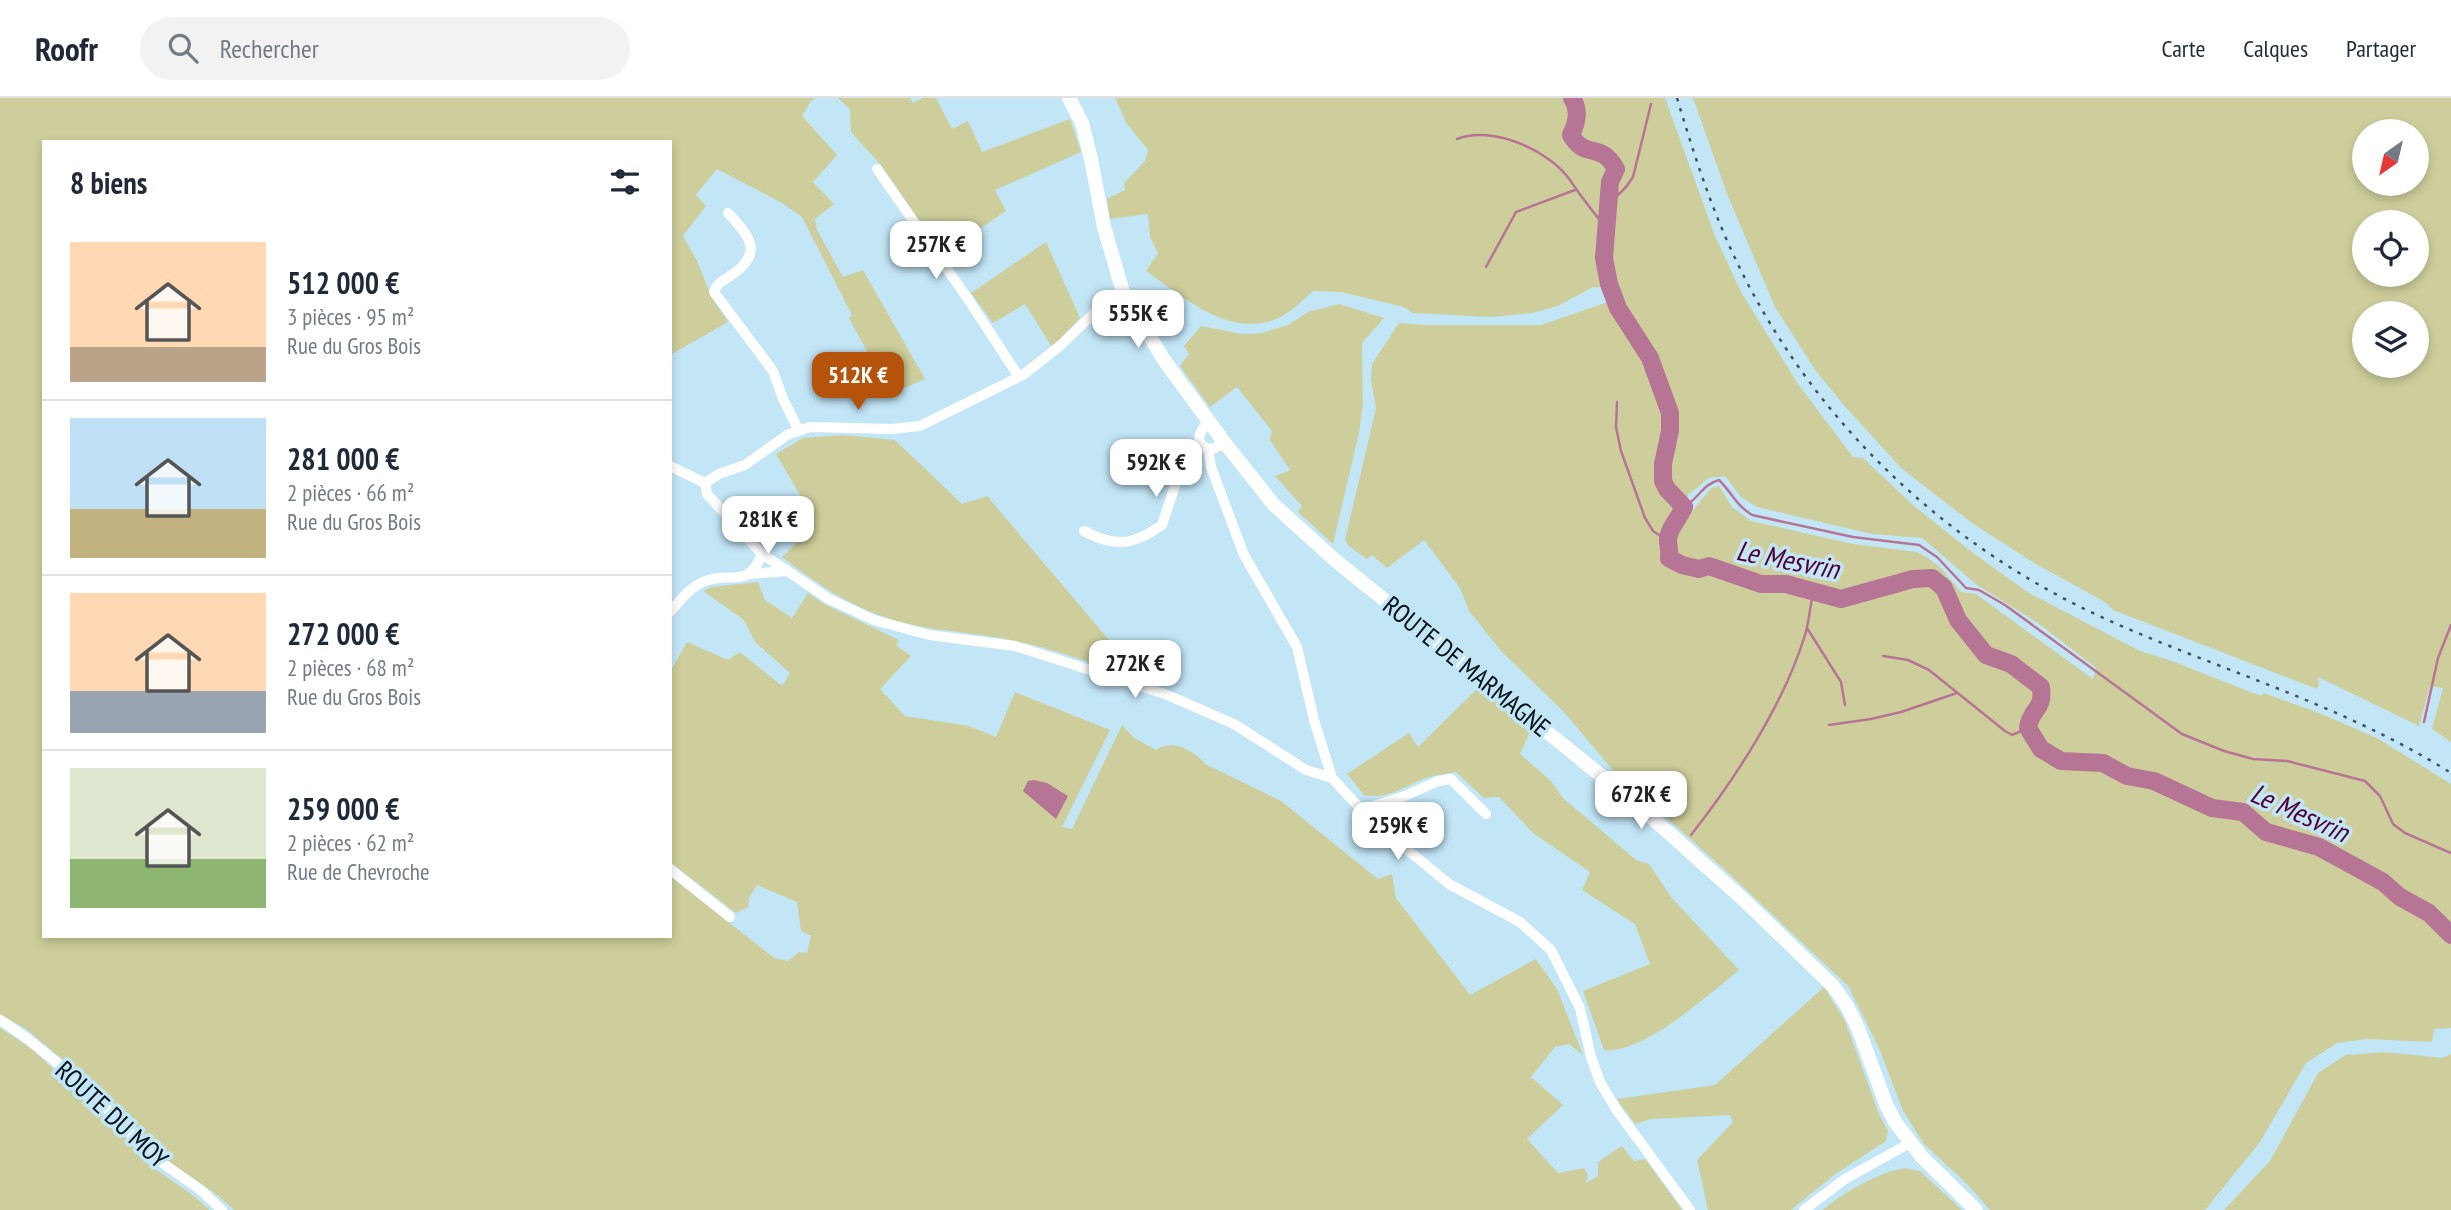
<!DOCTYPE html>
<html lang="fr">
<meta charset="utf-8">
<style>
body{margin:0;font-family:"PT Sans Narrow",sans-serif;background:#f2f2f3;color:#1f2937;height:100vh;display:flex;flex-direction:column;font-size:26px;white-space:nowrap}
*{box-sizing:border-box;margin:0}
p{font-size:23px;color:#747a83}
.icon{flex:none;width:38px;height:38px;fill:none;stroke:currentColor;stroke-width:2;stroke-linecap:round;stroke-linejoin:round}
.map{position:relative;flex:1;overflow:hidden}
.panel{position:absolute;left:42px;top:42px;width:630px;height:798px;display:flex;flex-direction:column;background:#fff;border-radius:0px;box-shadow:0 4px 10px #0003}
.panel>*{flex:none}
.needle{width:46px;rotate:214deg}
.buttons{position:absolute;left:2352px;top:21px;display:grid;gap:14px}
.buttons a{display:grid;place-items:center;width:77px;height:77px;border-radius:50%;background:#fff;box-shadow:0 4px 10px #0003;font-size:35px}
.price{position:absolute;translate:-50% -60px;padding:0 16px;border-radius:14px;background:#fff;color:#222;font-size:23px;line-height:46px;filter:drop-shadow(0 2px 4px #0008)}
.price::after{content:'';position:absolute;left:50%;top:42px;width:21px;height:16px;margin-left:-10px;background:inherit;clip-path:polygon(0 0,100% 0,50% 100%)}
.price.current{background:#b45309;color:#fff}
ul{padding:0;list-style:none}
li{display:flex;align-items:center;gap:21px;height:175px;padding:0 28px}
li+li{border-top:2px solid #e0e1e3}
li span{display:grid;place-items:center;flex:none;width:196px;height:140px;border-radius:0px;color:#555}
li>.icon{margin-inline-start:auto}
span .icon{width:84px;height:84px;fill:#fffc;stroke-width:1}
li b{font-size:30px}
h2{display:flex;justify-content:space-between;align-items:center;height:84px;padding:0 28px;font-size:30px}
header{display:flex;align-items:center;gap:42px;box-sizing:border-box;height:98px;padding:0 35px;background:#fff;border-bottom:2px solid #e0e1e3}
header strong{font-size:33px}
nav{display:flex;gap:38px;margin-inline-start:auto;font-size:24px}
.search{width:490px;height:63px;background:#f2f2f3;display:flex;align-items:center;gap:18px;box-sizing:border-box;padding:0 24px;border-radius:38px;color:#747a83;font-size:26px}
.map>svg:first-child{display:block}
</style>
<header>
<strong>Roofr</strong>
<div class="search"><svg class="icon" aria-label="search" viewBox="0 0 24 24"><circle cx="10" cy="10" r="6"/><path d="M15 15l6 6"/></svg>Rechercher</div>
<nav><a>Carte</a><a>Calques</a><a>Partager</a></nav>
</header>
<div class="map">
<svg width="2451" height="1112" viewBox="0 0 2451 1112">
<rect width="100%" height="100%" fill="#c3e6f7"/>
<!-- green -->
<path fill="#cdce9b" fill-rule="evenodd" d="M0 0H816L811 3 802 18 837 57 813 84 834 106 815 121 817 132 843 179 863 172 925 281 890 296 849 220 852 217 802 119 782 105 717 71 696 97 706 108 683 138 697 163 712 200 728 224 670 257V44H44V838H670V778L774 860 788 863 799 854 807 855 811 838 801 833 797 804 757 787 749 800 748 809 736 815 670 764V574L687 544 728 562 740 554 782 588 790 575 755 544 744 522 703 493 712 489 758 484 765 502 792 520 808 495 824 506 899 542 896 547 911 558 880 591 905 618 969 628 996 639 1015 594 1110 632 1062 729 1072 731 1122 627 1134 640 1156 652C1174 640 1193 653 1207 667L1281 703 1378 781 1392 776 1396 800 1470 897 1536 861 1557 891 1583 957 1569 946 1555 949 1531 979 1563 1007 1527 1041 1558 1075 1584 1070 1588 1077 1586 1085 1598 1078V1064L1622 1048 1634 1063 1645 1061 1682 1112H234L216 1096 165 1061 124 1015 74 971 26 931 0 916Z
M838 0H910L913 5 922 0H936L952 31 968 23 982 54 1070 21 1081 54 995 92 1006 113 942 156 881 67 851 34 850 11Z
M1115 0H1665L1715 138 1741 194 1798 286 1853 359 1863 360 1913 407 1973 455 2029 495 2140 553 2169 562 2261 598 2264 595 2319 615 2377 640 2451 686V930L2434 931 2432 944 2367 941 2337 945 2306 965 2260 1044 2205 1112H1990L1967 1086 1924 1046 1903 1013 1879 950 1848 888 1725 772 1613 672 1562 612 1502 554 1469 513 1460 490 1424 442 1387 470 1372 457 1367 461 1349 448 1345 442 1376 310 1371 282 1372 266 1399 225 1426 227H1541L1608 204 1618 190 1593 189 1558 208 1532 215 1491 219 1412 215 1404 209 1341 194 1313 193C1301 204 1289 216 1274 222 1227 239 1182 198 1146 173L1158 155 1150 139 1148 116 1110 121 1107 101 1125 92 1124 85 1145 63 1148 52 1127 26ZM1725 378 1741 399 1757 409 1872 436 1922 440 1977 487 2038 525 2096 570 2093 581 1976 496 1961 494 1941 470 1928 460 1917 454 1853 446 1751 423 1732 409 1719 388 1711 390 1690 416 1688 397 1709 380Z
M1693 0H2451V644L2432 631 2443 590 2430 588 2419 628 2318 579 2319 587 2317 591 2113 512 2105 504 2036 466 1972 425 1901 370 1842 305 1816 273 1775 209 1727 96ZM2417 33V86H2364V33ZM2417 124V177H2364V124ZM2364 215H2417V268H2364Z
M1046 144 1080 220 1052 249 1025 206 993 225 971 195Z
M1339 206 1384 220 1362 245 1363 306 1359 335 1333 446 1298 414 1302 408 1275 378 1290 372 1270 342 1272 333 1237 289 1210 309 1180 268 1189 256 1184 248 1201 228 1242 236 1262 235 1288 227 1308 214Z
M843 337 895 342 962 406 987 398 1131 568 1128 577C1091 565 1054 551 1015 543 980 535 944 534 909 526 860 515 821 489 782 459L798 444 815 423 776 356 803 340Z
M1479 589 1531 632 1520 656 1551 683 1563 700 1636 762 1649 766 1671 799 1739 872C1708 897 1644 956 1604 952L1583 893 1650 866 1635 826 1582 792 1590 774 1533 735 1499 699 1484 700 1456 674C1445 676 1433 677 1423 681 1401 690 1390 701 1364 697L1347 676 1409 635 1418 649Z
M1824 889 1845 923 1879 1016 1888 1033 1886 1043 1834 1077 1791 1112H1708L1697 1062 1733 1024 1730 1017 1651 1021 1635 1026 1617 1001 1715 987Z
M0 930 32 951 126 1040 145 1064 190 1095 210 1112H0Z
M2384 954 2442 960 2451 956V1112H2224L2270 1063 2318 975 2346 957Z
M1904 1070 1920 1073 1962 1112H1822C1847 1093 1874 1076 1904 1070Z"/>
<!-- water -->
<path fill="#b77596" d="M1034 682 1047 685 1068 698 1056 721 1023 693 1028 683Z"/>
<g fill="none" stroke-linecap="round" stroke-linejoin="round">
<!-- stream -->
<path stroke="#b77596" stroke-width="2.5" d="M1457 41C1492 27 1549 52 1570 82 1581 99 1594 115 1607 131
M1609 106 1626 89 1633 79 1651 6
M1486 169 1516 114 1575 92
M1617 304 1616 329 1621 353 1645 420 1653 433 1668 443
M1684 409C1698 401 1703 386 1719 382 1733 396 1735 406 1752 417L1853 439 1919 447 1937 459 1966 490 1979 492 2005 507 2182 636 2224 653 2253 661 2287 663 2365 683 2380 698 2393 726 2405 735 2451 755
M1807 530 1841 584 1845 607
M1883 558 1908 562 1929 572 2005 633 2012 637 2028 630
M2424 624 2438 560 2451 527
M1829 627 1871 621 1901 614 1957 595
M1691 737C1735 681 1784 606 1805 537 1809 524 1810 509 1813 495"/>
<!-- river -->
<path stroke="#b77596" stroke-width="18" d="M1572 0C1580 13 1577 24 1571 37 1586 63 1600 42 1616 71L1610 84 1604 160 1609 186 1618 210 1650 260 1670 315V333L1663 366V383L1667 391 1684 409C1680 419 1668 431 1668 442 1668 448 1670 453 1669 460L1682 467 1699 471 1709 468 1761 486H1786L1841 501 1913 481 1932 480 1944 490 1958 522 1986 557 2011 566 2041 589C2044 614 2031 609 2028 630L2041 651 2061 663 2103 665 2127 678 2154 683 2212 710 2243 714 2266 734 2319 749 2383 784 2400 799 2429 815 2451 837"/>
<!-- street -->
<path stroke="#fff" stroke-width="10" d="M877 71 968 201 1019 279
M728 115C751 139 764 156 730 178 723 183 717 185 714 194L773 273 783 301 799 333
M1123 194 1096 213 1061 247 1023 277 920 328 892 331 810 329 787 337 745 367 719 376 705 385 707 396 762 456 829 501 874 522 929 537 1015 548 1165 596 1234 626 1306 672 1332 680
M1209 322C1201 332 1192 344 1208 351L1215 350 1224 344
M1208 351 1211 369 1244 457 1297 549 1314 622 1332 680 1370 721 1449 786 1520 824 1551 852 1580 910 1591 959 1600 984 1616 1011 1690 1112
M670 368 705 385
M1084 433C1115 450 1134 447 1162 427L1185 357 1200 347
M749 476 788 473
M670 514C680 503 689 490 703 484 731 472 747 493 762 456
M1361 712 1405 698 1438 683 1451 681 1486 716
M670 771 730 819
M0 922 24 938 82 985 154 1059 202 1093 222 1112
M1804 1112 1845 1081 1910 1045"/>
<!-- secondary -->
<path stroke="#fff" stroke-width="14" d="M1069 0 1082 25 1091 61 1104 129 1123 194 1164 262 1224 344 1274 407 1335 462 1641 710 1744 802 1833 888 1847 908 1858 930 1886 1006 1895 1024 1922 1059 1976 1112"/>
<!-- rail -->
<path stroke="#3f5560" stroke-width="2.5" stroke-dasharray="3.5 7" stroke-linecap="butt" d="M1677 0C1693 53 1710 107 1734 158 1811 322 1945 449 2110 523 2225 574 2345 608 2451 675"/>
</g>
<g text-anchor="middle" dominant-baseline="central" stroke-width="7" stroke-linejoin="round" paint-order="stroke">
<!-- street labels -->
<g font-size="26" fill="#000f17" stroke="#c3e6f7">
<text transform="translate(1467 568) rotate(39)">ROUTE DE MARMAGNE</text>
<text transform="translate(112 1016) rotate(43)">ROUTE DU MOY</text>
</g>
<!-- water labels -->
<g font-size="28" font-style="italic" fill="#510034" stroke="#c3e6f7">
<text transform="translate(1788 461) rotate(11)">Le Mesvrin</text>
<text transform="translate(2300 714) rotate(24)">Le Mesvrin</text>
</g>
</g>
</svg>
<div class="buttons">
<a><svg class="needle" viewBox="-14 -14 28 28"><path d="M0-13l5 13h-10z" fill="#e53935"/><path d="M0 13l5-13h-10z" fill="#747a83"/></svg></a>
<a><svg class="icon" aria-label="locate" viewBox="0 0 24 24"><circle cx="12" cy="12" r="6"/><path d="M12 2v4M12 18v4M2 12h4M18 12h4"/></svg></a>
<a><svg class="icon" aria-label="layers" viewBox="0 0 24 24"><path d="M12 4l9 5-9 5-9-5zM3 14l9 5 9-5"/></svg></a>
</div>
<b class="price" style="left:936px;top:183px">257K €</b>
<b class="price" style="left:1138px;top:252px">555K €</b>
<b class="price current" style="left:858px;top:314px">512K €</b>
<b class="price" style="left:1156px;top:401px">592K €</b>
<b class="price" style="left:768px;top:458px">281K €</b>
<b class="price" style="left:1135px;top:602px">272K €</b>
<b class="price" style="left:1641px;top:733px">672K €</b>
<b class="price" style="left:1398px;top:764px">259K €</b>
<section class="panel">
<h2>8 biens<svg class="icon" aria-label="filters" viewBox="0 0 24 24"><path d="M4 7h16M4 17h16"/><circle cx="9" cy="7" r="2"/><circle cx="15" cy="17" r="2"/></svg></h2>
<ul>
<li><span style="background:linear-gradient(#ffd9b3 75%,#b9a48a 0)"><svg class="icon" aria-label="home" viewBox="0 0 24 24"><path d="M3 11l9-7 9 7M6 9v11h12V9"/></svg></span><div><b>512 000 €</b><p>3 pièces · 95 m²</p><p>Rue du Gros Bois</p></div></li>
<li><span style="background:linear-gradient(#bfe0f5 65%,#c2b280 0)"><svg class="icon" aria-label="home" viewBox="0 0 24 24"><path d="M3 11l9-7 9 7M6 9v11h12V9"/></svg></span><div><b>281 000 €</b><p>2 pièces · 66 m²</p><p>Rue du Gros Bois</p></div></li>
<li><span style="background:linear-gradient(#ffd9b3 70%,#9aa5b1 0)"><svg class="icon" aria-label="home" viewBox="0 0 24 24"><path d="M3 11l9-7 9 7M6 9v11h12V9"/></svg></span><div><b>272 000 €</b><p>2 pièces · 68 m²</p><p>Rue du Gros Bois</p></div></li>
<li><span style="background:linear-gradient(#dfe7d0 65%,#8fb573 0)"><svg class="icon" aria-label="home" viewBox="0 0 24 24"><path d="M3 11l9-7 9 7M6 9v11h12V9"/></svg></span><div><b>259 000 €</b><p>2 pièces · 62 m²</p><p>Rue de Chevroche</p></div></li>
</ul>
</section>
</div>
